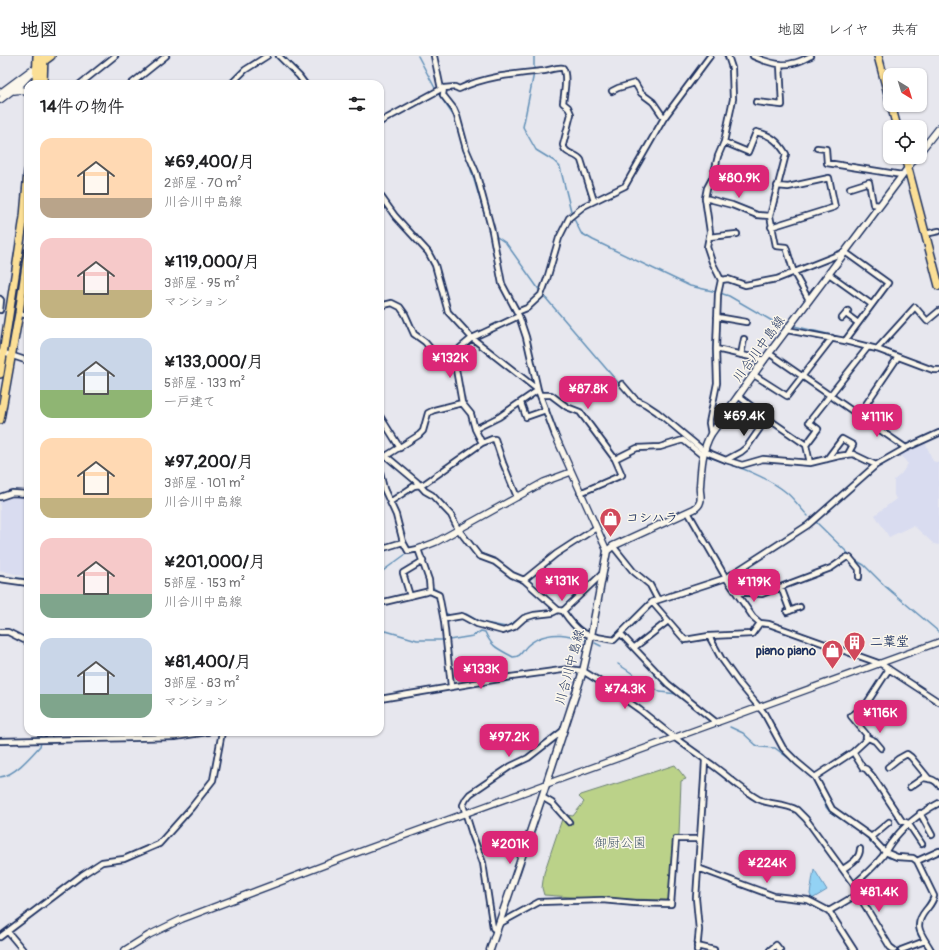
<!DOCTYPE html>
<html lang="ja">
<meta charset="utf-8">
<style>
body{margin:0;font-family:Pangolin,"Klee One",sans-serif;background:#f2f2f2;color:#202124;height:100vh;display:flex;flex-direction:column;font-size:15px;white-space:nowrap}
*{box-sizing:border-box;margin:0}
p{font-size:13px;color:#757577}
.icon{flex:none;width:22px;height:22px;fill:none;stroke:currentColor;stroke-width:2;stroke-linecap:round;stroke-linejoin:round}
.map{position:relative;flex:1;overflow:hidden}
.panel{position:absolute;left:24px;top:24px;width:360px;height:656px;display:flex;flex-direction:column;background:#fff;border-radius:12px;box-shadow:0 1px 3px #0004}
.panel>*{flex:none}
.needle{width:26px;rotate:142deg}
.buttons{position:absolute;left:883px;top:12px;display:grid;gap:8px}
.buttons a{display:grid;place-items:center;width:44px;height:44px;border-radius:8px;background:#fff;box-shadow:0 1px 3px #0004;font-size:20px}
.price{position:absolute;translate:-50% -34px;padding:0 9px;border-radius:8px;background:#db2777;color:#fff;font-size:13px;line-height:26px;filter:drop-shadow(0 1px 2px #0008)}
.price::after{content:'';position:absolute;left:50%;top:24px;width:12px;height:9px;margin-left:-6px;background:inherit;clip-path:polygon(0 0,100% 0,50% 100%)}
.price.current{background:#222;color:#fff}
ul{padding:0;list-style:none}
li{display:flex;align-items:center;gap:12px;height:100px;padding:0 16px}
li span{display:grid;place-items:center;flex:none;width:112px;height:80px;border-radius:12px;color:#555}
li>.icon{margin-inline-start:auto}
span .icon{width:48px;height:48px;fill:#fffc;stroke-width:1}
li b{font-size:17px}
h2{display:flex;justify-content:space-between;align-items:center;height:48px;padding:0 16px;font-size:17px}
header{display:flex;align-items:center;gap:24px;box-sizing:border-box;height:56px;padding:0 20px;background:#fff;border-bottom:1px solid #e0e0e0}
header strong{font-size:19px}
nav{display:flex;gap:22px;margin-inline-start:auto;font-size:14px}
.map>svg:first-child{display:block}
</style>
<header>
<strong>地図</strong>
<nav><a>地図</a><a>レイヤ</a><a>共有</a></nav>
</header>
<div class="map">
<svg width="939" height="894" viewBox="0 0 939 894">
<rect width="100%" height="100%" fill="#e7e7ee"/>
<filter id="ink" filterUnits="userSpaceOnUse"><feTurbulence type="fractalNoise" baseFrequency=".025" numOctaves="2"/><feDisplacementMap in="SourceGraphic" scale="8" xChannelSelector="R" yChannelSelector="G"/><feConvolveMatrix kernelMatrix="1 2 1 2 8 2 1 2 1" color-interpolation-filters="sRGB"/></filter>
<g filter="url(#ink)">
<!-- built -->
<path fill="#d9dcf0" d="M925 386 933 405 939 407V489L934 488 915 471 912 470 889 481 875 459 896 443 894 439V424L901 418 908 408 900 398Z
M14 439 28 440V521L23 520 0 514V442Z"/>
<!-- green -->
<path fill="#bbd289" stroke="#6b8074" d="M675 709 686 723 681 725 679 779 674 781 669 844 586 842 544 839 542 832 544 817 562 763 566 759 573 760 584 746 579 741 581 739Z"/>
<!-- water -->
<path fill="#93d2f4" stroke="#6391b8" d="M814 813 827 834 812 843 810 838Z"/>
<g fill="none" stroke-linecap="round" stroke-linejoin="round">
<!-- stream -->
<path stroke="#6391b8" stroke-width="1.5" d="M418 0 436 34
M534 0V14
M534 17 523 71 536 94 554 105 560 111 571 155
M438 37 455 62 457 67
M467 101 490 176
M573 161 581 177 593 184 690 230 717 236
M494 179 506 187 540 235
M720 237 729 240 774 266 788 269
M544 240 621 330
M794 270 844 282
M849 284 876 290
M882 292 920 307
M933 312 939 311
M681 379 690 387
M709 401C736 410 765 419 787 437 795 444 801 453 808 460
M816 466 855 504 864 509 886 531 939 576
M418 500 420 505
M421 510 427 524
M380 517 406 498
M4 521 28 523
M434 532 437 536
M543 556 549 555
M445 557 452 560
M456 559 466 558 480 566 506 571 521 562
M380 577 386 575 417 584H445
M449 584 473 580 481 575 485 576C492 592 499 593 513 601 521 601 522 595 527 590 530 587 534 585 537 583 555 575 568 579 586 584
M595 587 601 590
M618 608 660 636 677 638
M673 634 704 660
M730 671 743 677 756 689 760 691 775 692 795 707
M41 681 42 676
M810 720 813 723 826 751 830 756 863 778 882 797
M0 721C14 720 31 700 40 690L41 687
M886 799 889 802 899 803
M911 804 915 806 931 839C926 855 909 863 919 881
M925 889 928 894"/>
<defs>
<path id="minor" d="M279 0 299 20 305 28
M434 0 441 33 444 32 443 39 454 53 457 60 466 93 476 116 492 175 502 228 519 260 526 281 538 334 555 379
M753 0C764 5 781 11 793 7 800 6 806 2 811 0
M80 28 115 0
M131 28 166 0
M231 28 245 14 267 0
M444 32 455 31 459 33C486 20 515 18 544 15 550 14 557 11 563 12 568 21 564 37 563 47L568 51 571 58 563 89C565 99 576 97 581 104L594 145
M612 35 618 32 635 27 641 37 653 46 664 62
M756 46 782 49 780 8
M380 66 441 33
M724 86 748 96 756 76C771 79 778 85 786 98L770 160 776 190 786 191 794 217 809 244
M817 92 826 93 827 107 902 119
M716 114 750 125
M850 132 869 126 873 148 879 149
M380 139 395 160 428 196 435 209 448 256 472 282 538 334
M705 142 732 149 757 159 770 160
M771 171 835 151 829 122 788 131 777 130
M925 178 939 175
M709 181 737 178
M829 218 871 248
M721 224 728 223 745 229 777 223 845 196 888 227 845 285
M0 243 1 244 0 254
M380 250 392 247 400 251 405 258 414 278 425 286 441 305 456 304
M517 256 527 252 541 239 547 223 559 182 569 162 584 150 625 130 664 62 710 0
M19 257 28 260
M846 258 858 267
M717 261 746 266
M842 262 848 255
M787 274 845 285 877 293 933 314H939
M716 293 764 304
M877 293 915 251 927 265 939 255
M1 296 28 305
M770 298 906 392
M741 299 744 283
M754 319 787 340 832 282
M622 328 635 343 645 348 657 356 704 395 726 404 742 409 763 403 810 407 839 400 853 398 876 409
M540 339H551L567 351 580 356 615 403 622 419 580 437
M738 340 767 362 806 389 810 407
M521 347 526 361 546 354
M380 360 400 392
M858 360 898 301
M475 373 499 361 538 334
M711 378 709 367 717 327 716 293 718 238 721 224 712 206 707 191 710 176 705 142 707 132 713 121 718 100 724 86 733 43 732 12 728 0
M482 387 475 373 471 358 462 347 456 313V301L460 292 472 282 519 260
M806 389 818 373 809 366 868 291
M386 400 417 426 425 435 432 439 451 459 458 473 479 500 495 506 512 519 524 524 558 554 563 555C580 580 585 579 614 584L652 546 726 522 808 469 876 409 906 392 939 377
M380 401 386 400 419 379 423 375 428 357 434 354 462 347
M615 403 637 392 660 391 683 384 703 400
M827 403 842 383 853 389 848 398
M726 404 741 396 747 391 767 362
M380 416 384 433 396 459 403 486 408 495 418 493 429 524 430 535
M0 441 12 437 28 438
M390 446 414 430 424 428 482 387 492 383H495L503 407 517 441
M688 456 726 522 753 561 760 567 769 568 881 608 939 646
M613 490 633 515 650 529 658 544
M380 493 403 486
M0 523 28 527
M524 524 556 498 596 472
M781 531 790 555
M737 536 762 538 831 512 847 501 850 502 859 513V521
M410 540 403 517 423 505
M652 546 685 584 709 580 721 602 739 627 764 657 783 692 797 706 815 721 832 753 870 780 885 796 897 801 913 802 917 805 934 840C933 846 930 849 926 854 912 871 922 878 931 894
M380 547 430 535 439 539 444 565 451 630
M563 555 601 519
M787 556 800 551
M444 563 462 560 466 562 477 568 503 575 514 571 524 562 534 559 552 557 558 554
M0 576H8L28 586
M621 578 668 628 717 667
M709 580 752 578 760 567
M635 591 668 565
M380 643 511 621 569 613 583 615 599 625 640 654 675 682 703 702 705 704 704 723 696 842 699 874 697 894
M866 681 875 685 881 692
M0 685 175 681 207 676
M853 696 863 712 866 713 873 721 902 765 908 767 922 788
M705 704C724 716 739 732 758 743 770 749 785 747 797 754 800 757 803 760 806 763L854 829 858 838 890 891 894 894
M888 711 898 703 907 698 911 701 929 723
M815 721 853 696 867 683 866 678 851 660 865 650 889 613
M910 731 923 722C930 723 935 723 939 729
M542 741 552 747 569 766
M920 757 932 779
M871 781 889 766
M917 805 939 795
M698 812 774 840 808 844 829 855 854 894
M843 813C850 808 860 803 860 793
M854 829C863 820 873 812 881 802 885 798 887 792 891 787 904 769 920 757 939 747
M829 855 858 838
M499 868 539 846 602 844 635 847 671 848 676 783H700
M497 875 493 872 483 807 472 778 463 749 466 743 470 738 511 710 528 702 564 674
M8 876 23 894
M0 881 82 819 102 806 124 803 159 788 191 752 213 724 222 676
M697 890 714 894
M770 894 776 889 780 894
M901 894 925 885"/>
<path id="tertiary" d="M14 35 22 34 28 38
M0 37 31 14
M0 44 21 28 37 11
M920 96 939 72
M908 112 916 101
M555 379 607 495
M418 493 436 486 544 426 571 416
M125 894 149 879 182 863 367 793 939 586"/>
<path id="secondary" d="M490 894 542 741 583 615 591 580 607 495 613 490 694 453C697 451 699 450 700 446 702 441 699 436 700 430 701 413 702 393 711 378L764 304 908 112"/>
<path id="primary" d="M878 0 890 45
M40 8 51 0
M891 49 897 71
M905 101 939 230"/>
<path id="trunk" d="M36 28 37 0
M43 28 44 0
M0 318 24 161 28 115
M0 364 19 257 28 196"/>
</defs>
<!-- minor casing -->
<use href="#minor" stroke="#1b2f5e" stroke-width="8"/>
<!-- tertiary casing -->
<use href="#tertiary" stroke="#1b2f5e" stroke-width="8"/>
<!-- secondary casing -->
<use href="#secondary" stroke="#1b2f5e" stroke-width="9"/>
<!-- primary casing -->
<use href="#primary" stroke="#1b2f5e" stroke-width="10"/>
<!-- trunk casing -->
<use href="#trunk" stroke="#1b2f5e" stroke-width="10"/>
<!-- minor -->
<use href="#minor" stroke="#fbf7ec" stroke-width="4.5"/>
<!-- tertiary -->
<use href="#tertiary" stroke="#fbf7ec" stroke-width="5.5"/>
<!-- secondary -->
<use href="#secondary" stroke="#fbf7ec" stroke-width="6"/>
<!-- primary -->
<use href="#primary" stroke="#fbdf96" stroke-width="7"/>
<!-- trunk -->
<use href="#trunk" stroke="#fbdf96" stroke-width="7"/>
</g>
</g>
<!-- icons -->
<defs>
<symbol id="shop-pin" viewBox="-11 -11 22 30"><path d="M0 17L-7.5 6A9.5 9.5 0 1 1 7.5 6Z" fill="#d1495b" stroke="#fbf7ec"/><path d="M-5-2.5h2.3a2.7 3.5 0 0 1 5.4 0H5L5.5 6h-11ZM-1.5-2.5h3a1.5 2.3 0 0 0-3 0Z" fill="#fff"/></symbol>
<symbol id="building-pin" viewBox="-11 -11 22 30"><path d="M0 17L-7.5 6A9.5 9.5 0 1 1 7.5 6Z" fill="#d1495b" stroke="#fbf7ec"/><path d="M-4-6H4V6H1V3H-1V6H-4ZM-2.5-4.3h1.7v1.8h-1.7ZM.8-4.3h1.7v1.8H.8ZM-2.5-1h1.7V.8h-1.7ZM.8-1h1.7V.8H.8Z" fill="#fff"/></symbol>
</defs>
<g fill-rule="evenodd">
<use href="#shop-pin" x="598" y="450" width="25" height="34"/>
<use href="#building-pin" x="842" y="574" width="25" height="34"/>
<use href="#shop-pin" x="820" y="582" width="25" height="34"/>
</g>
<g text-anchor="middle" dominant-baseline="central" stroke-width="3" stroke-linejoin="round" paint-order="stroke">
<!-- street labels -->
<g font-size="13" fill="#1b2f5e" stroke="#fbf7ec">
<text transform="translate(759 293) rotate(-54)">川合川中島線</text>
<text transform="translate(570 611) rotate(-75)">川合川中島線</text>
</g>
<!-- poi labels -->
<g font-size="13" font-weight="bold" fill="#1b2f5e" stroke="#fbf7ec" text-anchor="start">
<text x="626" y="462">コシハラ</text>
<text x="870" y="586">二葉堂</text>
<text x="816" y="595" text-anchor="end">piano piano</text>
</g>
<!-- park labels -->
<g font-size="13" fill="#435869" stroke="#fbf7ec">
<text x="620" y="787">御厨公園</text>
</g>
</g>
</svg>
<div class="buttons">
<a><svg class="needle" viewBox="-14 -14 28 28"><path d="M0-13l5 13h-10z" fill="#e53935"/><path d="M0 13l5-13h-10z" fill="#757577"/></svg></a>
<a><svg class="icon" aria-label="locate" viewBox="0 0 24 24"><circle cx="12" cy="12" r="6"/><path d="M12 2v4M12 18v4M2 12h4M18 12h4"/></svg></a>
</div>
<b class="price" style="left:739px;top:143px">¥80.9K</b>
<b class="price" style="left:450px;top:323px">¥132K</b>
<b class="price" style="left:588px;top:354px">¥87.8K</b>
<b class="price current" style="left:744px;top:381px">¥69.4K</b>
<b class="price" style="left:877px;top:382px">¥111K</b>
<b class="price" style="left:562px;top:546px">¥131K</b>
<b class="price" style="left:754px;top:547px">¥119K</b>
<b class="price" style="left:481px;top:634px">¥133K</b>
<b class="price" style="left:625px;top:654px">¥74.3K</b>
<b class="price" style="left:880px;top:678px">¥116K</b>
<b class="price" style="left:509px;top:702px">¥97.2K</b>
<b class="price" style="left:510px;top:809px">¥201K</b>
<b class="price" style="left:767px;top:828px">¥224K</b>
<b class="price" style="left:879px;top:857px">¥81.4K</b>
<section class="panel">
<h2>14件の物件<svg class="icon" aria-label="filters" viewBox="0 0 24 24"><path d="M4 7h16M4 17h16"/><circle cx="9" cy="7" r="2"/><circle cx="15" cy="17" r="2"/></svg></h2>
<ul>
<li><span style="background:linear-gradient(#ffd9b3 75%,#b9a48a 0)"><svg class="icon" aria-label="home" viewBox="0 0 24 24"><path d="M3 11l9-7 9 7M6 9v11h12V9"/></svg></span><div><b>¥69,400/月</b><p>2部屋 · 70 m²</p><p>川合川中島線</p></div></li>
<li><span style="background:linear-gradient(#f6c9c9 65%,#c2b280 0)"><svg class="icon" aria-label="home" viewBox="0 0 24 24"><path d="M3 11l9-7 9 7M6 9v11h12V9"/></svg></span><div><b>¥119,000/月</b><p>3部屋 · 95 m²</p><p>マンション</p></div></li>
<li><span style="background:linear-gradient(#c9d6e8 65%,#8fb573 0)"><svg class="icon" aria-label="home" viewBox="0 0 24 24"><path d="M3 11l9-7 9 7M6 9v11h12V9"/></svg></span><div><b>¥133,000/月</b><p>5部屋 · 133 m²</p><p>一戸建て</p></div></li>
<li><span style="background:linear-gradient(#ffd9b3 75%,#c2b280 0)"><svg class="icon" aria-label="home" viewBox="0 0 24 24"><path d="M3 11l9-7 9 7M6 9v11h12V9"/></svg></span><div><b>¥97,200/月</b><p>3部屋 · 101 m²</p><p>川合川中島線</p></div></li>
<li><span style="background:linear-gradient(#f6c9c9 70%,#7fa58c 0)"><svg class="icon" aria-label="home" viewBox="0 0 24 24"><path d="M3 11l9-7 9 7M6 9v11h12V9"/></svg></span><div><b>¥201,000/月</b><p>5部屋 · 153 m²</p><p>川合川中島線</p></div></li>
<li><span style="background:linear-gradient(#c9d6e8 70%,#7fa58c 0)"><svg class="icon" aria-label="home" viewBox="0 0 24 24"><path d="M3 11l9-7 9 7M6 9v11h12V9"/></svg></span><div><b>¥81,400/月</b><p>3部屋 · 83 m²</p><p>マンション</p></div></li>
</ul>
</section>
</div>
